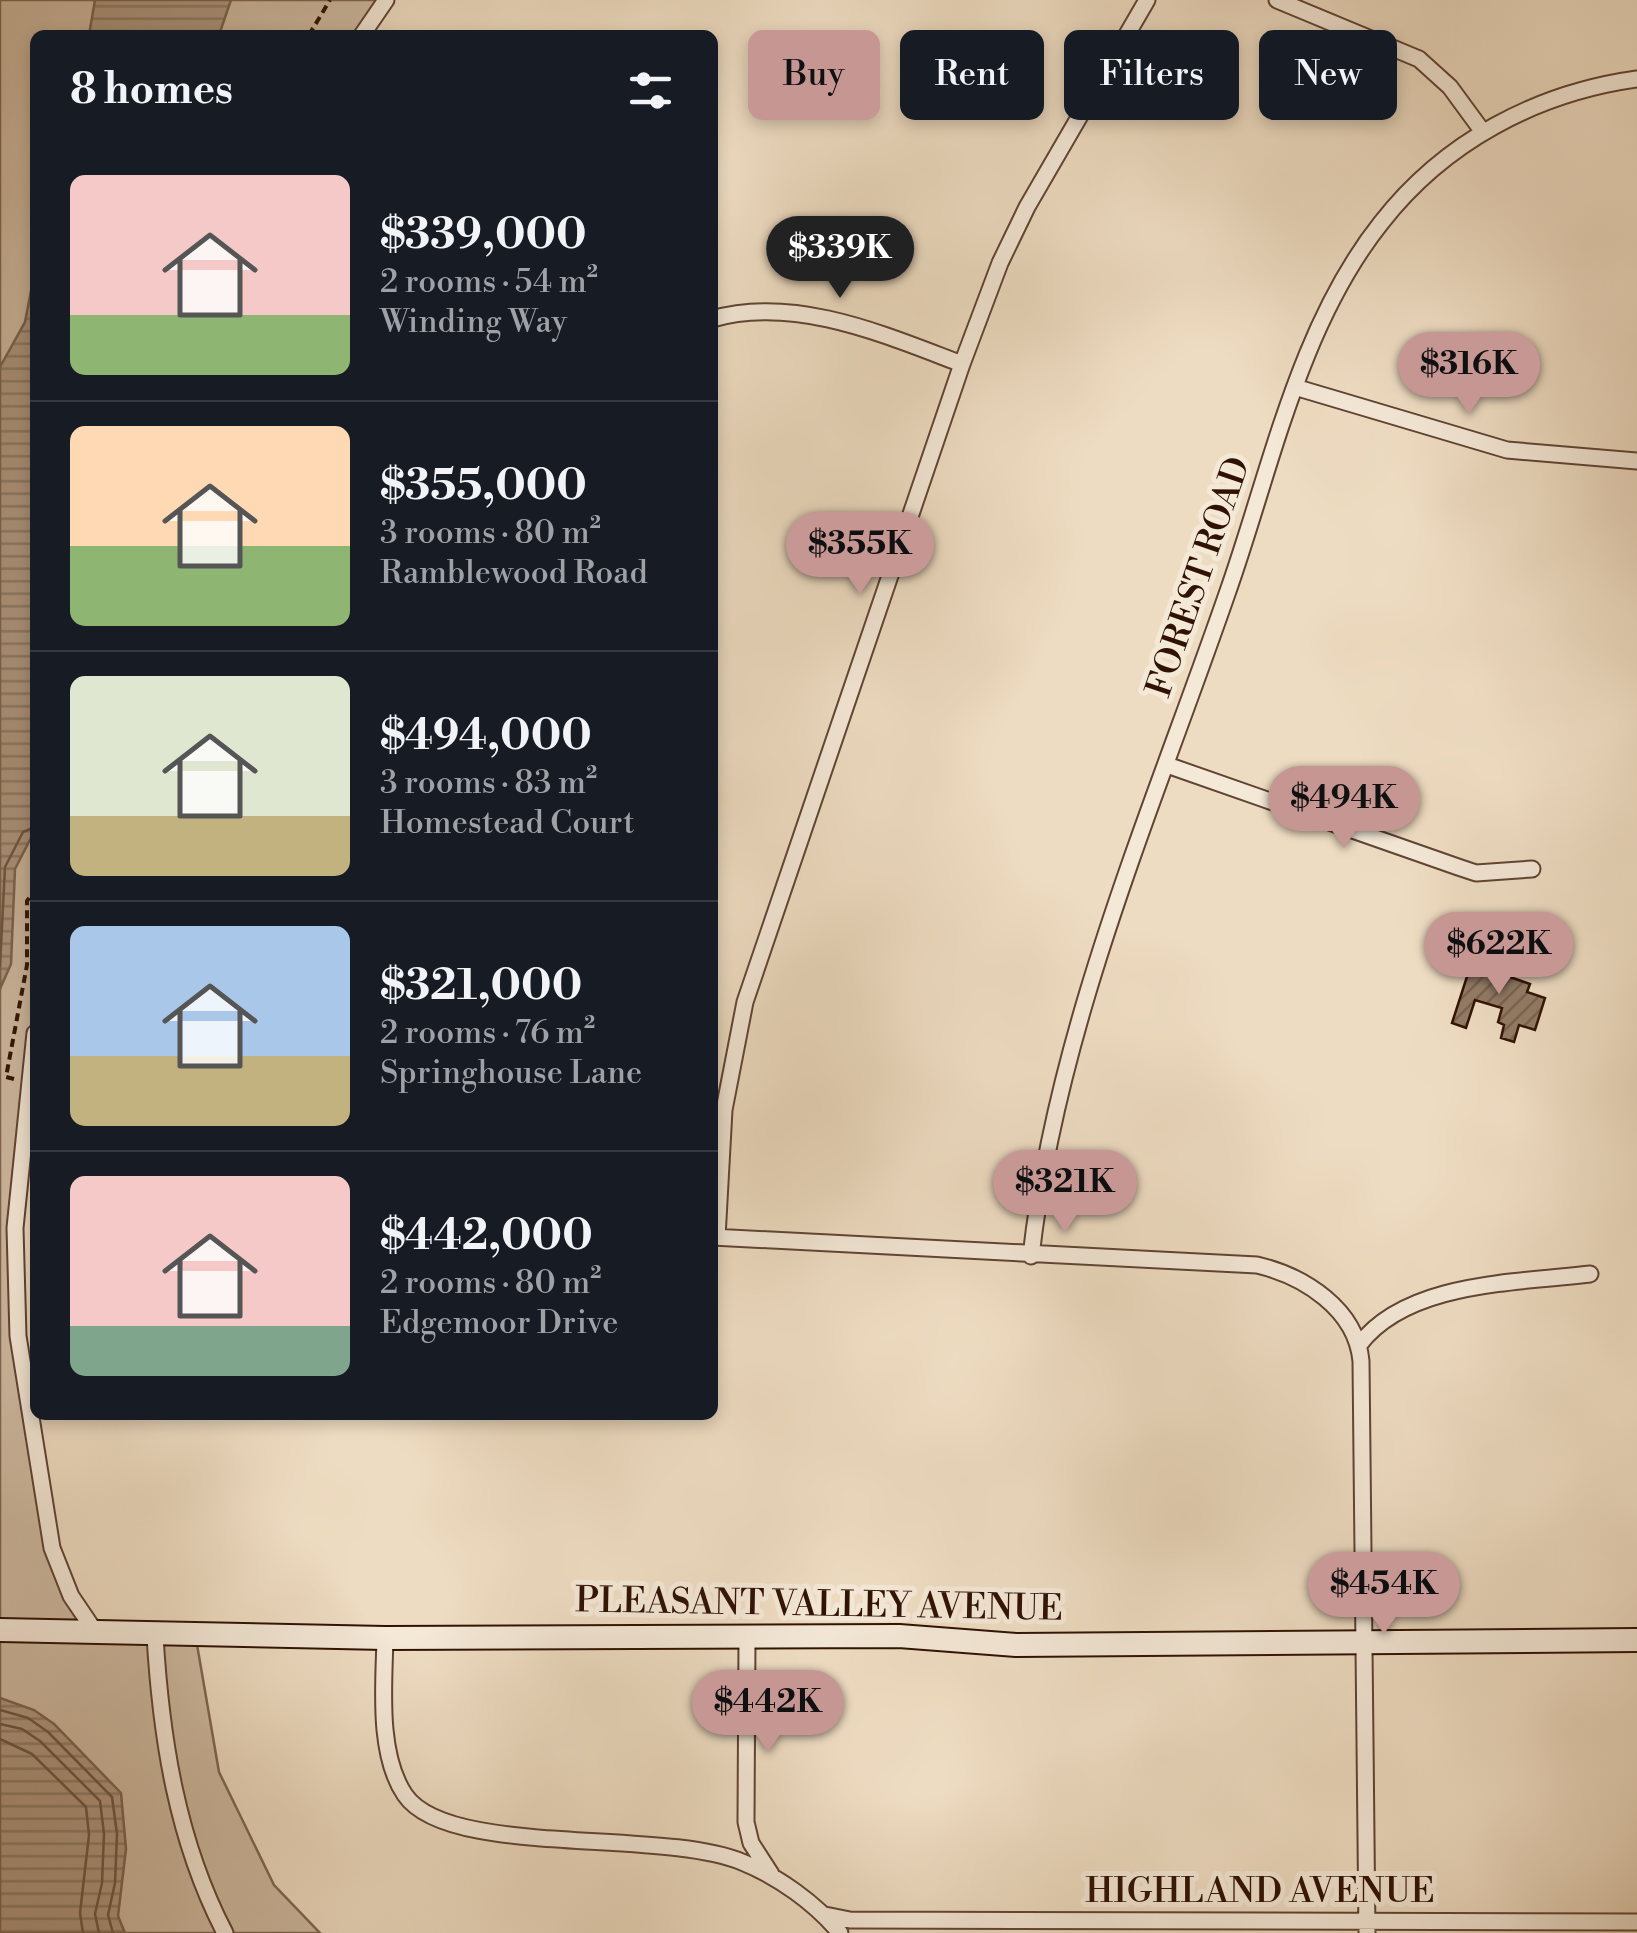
<!DOCTYPE html>
<meta charset="utf-8">
<style>
body{margin:0;font-family:"Libre Bodoni",serif;background:#20242c;color:#f1f3f6;height:100vh;display:flex;flex-direction:column;font-size:38px;white-space:nowrap}
*{box-sizing:border-box;margin:0}
p{font-size:32px;color:#9ea1a6}
.icon{flex:none;width:55px;height:55px;fill:none;stroke:currentColor;stroke-width:2;stroke-linecap:round;stroke-linejoin:round}
.map{position:relative;flex:1;overflow:hidden}
.drawer{position:absolute;left:30px;top:30px;width:688px;height:1390px;display:flex;flex-direction:column;background:#171b24;border-radius:15px;box-shadow:0 5px 15px #0003}
.drawer>*{flex:none}
.hud{position:absolute;left:748px;top:30px;width:738px;height:90px;display:flex;gap:20px}
.price{position:absolute;translate:-50% -85px;padding:0 22px;border-radius:35px;background:#c59692;color:#111;font-size:32px;line-height:65px;filter:drop-shadow(0 2px 5px #0008)}
.price::after{content:'';position:absolute;left:50%;top:60px;width:30px;height:22px;margin-left:-15px;background:inherit;clip-path:polygon(0 0,100% 0,50% 100%)}
.price.on{background:#222;color:#fff}
ul{padding:0;list-style:none}
li{display:flex;align-items:center;gap:30px;height:250px;padding:0 40px}
li+li{border-top:2px solid #363941}
li span{display:grid;place-items:center;flex:none;width:280px;height:200px;border-radius:15px;color:#555}
li>.icon{margin-inline-start:auto}
span .icon{width:120px;height:120px;fill:#fffc;stroke-width:1}
li b{font-size:42px}
h2{display:flex;justify-content:space-between;align-items:center;height:120px;padding:0 40px;font-size:42px}
.tag{padding:0 35px;border-radius:15px;background:#171b24;box-shadow:0 5px 15px #0003;font-size:35px;line-height:90px}
.tag.on{background:#c59692;color:#111}
.map>svg:first-child{display:block}
</style>
<div class="map">
<svg width="1637" height="1933" viewBox="0 0 1637 1933">
<defs>
<pattern id="water-rules" width="6" height="5" patternUnits="userSpaceOnUse" patternTransform="scale(2.5)"><rect width="6" height="5" fill="#ad9781"/><path d="M0 2.5h6" fill="none" stroke="#8d7a67"/></pattern>
<pattern id="building-hatch" width="6" height="6" patternUnits="userSpaceOnUse" patternTransform="scale(2.5)"><rect width="6" height="6" fill="#937b66"/><path d="M-1 1l2-2M0 6l6-6M5 7l2-2" fill="none" stroke="#786352"/></pattern>
</defs>
<rect width="100%" height="100%" fill="#eedcc2"/>
<filter id="stains"><feTurbulence type="fractalNoise" baseFrequency=".002" numOctaves="4"/><feColorMatrix values="0 0 0 0 .2 0 0 0 0 .09 0 0 0 0 .02 0 0 0 .5 -.17"/></filter>
<radialGradient id="worn" r=".72"><stop offset=".6" stop-color="#630" stop-opacity="0"/><stop offset="1" stop-color="#630" stop-opacity=".3"/></radialGradient>
<!-- park -->
<path fill="#cebaa2" stroke="#7f6652" stroke-width="2.5" d="M0 0H390L363 35H35V1048L16 1293 64 1580 94 1630 195 1633 219 1772 274 1885 320 1933H0Z"/>
<!-- water -->
<path fill="url(#water-rules)" stroke="#7b624f" stroke-width="2.5" d="M95 0H231L219 35H89Z
M35 270V830L15 869 11 964 0 989V367L25 322Z
M0 1698 34 1710 54 1724 121 1793 126 1849 118 1916 125 1933H0Z"/>
<g fill="none" stroke-linecap="round" stroke-linejoin="round">
<!-- shore -->
<path stroke="#6e5442" stroke-width="2.5" d="M0 966 5 867 23 832 35 827
M0 1710 28 1718 48 1732 112 1797 117 1834 115 1883 108 1915 113 1933
M0 1724 22 1729 40 1741 100 1801 104 1834 102 1883 95 1914 99 1933
M0 1739 32 1754 86 1807 89 1835 80 1913 83 1933"/>
</g>
<!-- building -->
<path fill="url(#building-hatch)" stroke="#301203" stroke-width="2.5" d="M1496 955 1512 960 1507 976 1530 984 1527 992 1545 998 1535 1030 1519 1025 1514 1042 1501 1038 1504 1025 1498 1022 1502 1008 1475 1000 1466 1028 1452 1023 1472 961 1492 967Z"/>
<g fill="none" stroke-linecap="round" stroke-linejoin="round">
<defs>
<path id="street" d="M1277 0 1419 59 1450 87 1483 132
M362 35 386 0
M712 319C795 295 885 335 962 364
M1298 388 1507 450 1637 461
M1167 765 1458 867 1476 873 1532 869
M35 1033 15 1228 18 1336 52 1548 71 1596 94 1630
M712 1237 1257 1265C1304 1276 1356 1309 1361 1361L1367 1933
M717 1237 724 1110 745 1002 962 364 1000 263 1027 207 1147 0
M1031 1256C1057 1026 1153 808 1228 591 1271 469 1299 326 1381 223 1444 142 1536 93 1637 79
M1359 1345C1407 1281 1518 1283 1590 1274
M155 1636C161 1738 177 1841 225 1933
M385 1638C384 1684 377 1754 405 1795 448 1858 660 1828 742 1862 779 1877 815 1903 840 1933
M747 1639 746 1822 751 1843 771 1874
M825 1915 850 1920 1637 1922"/>
<path id="secondary" d="M0 1630 385 1638 899 1636 1016 1645 1637 1640"/>
</defs>
<!-- street casing -->
<use href="#street" stroke="#604433" stroke-width="19"/>
<!-- secondary casing -->
<use href="#secondary" stroke="#301203" stroke-width="26"/>
<!-- path -->
<path stroke="#301203" stroke-width="4" stroke-dasharray="8 5" stroke-linecap="butt" d="M309 35 330 0
M14 1079 6 1077 27 965V901L35 890"/>
<!-- street -->
<use href="#street" stroke="#f4e8d7" stroke-width="15"/>
<!-- secondary -->
<use href="#secondary" stroke="#f4e8d7" stroke-width="22"/>
</g>
<g text-anchor="middle" dominant-baseline="central" stroke-width="10" stroke-linejoin="round" paint-order="stroke">
<!-- street labels -->
<g font-size="35" fill="#301203" stroke="#f4e8d7">
<text transform="translate(1199 577) rotate(-71)">FOREST ROAD</text>
<text transform="translate(819 1605) rotate(1)">PLEASANT VALLEY AVENUE</text>
<text x="1260" y="1891">HIGHLAND AVENUE</text>
</g>
</g>
<rect width="100%" height="100%" filter="url(#stains)"/>
<rect width="100%" height="100%" fill="url(#worn)"/>
</svg>
<b class="price on" style="left:840px;top:301px">$339K</b>
<b class="price" style="left:1469px;top:417px">$316K</b>
<b class="price" style="left:860px;top:597px">$355K</b>
<b class="price" style="left:1344px;top:851px">$494K</b>
<b class="price" style="left:1499px;top:997px">$622K</b>
<b class="price" style="left:1065px;top:1235px">$321K</b>
<b class="price" style="left:1384px;top:1637px">$454K</b>
<b class="price" style="left:768px;top:1755px">$442K</b>
<div class="hud">
<a class="tag on">Buy</a>
<a class="tag">Rent</a>
<a class="tag">Filters</a>
<a class="tag">New</a>
</div>
<section class="drawer">
<h2>8 homes<svg class="icon" aria-label="filters" viewBox="0 0 24 24"><path d="M4 7h16M4 17h16"/><circle cx="9" cy="7" r="2"/><circle cx="15" cy="17" r="2"/></svg></h2>
<ul>
<li><span style="background:linear-gradient(#f6c9c9 70%,#8fb573 0)"><svg class="icon" aria-label="home" viewBox="0 0 24 24"><path d="M3 11l9-7 9 7M6 9v11h12V9"/></svg></span><div><b>$339,000</b><p>2 rooms · 54 m²</p><p>Winding Way</p></div></li>
<li><span style="background:linear-gradient(#ffd9b3 60%,#8fb573 0)"><svg class="icon" aria-label="home" viewBox="0 0 24 24"><path d="M3 11l9-7 9 7M6 9v11h12V9"/></svg></span><div><b>$355,000</b><p>3 rooms · 80 m²</p><p>Ramblewood Road</p></div></li>
<li><span style="background:linear-gradient(#dfe7d0 70%,#c2b280 0)"><svg class="icon" aria-label="home" viewBox="0 0 24 24"><path d="M3 11l9-7 9 7M6 9v11h12V9"/></svg></span><div><b>$494,000</b><p>3 rooms · 83 m²</p><p>Homestead Court</p></div></li>
<li><span style="background:linear-gradient(#a9c7e8 65%,#c2b280 0)"><svg class="icon" aria-label="home" viewBox="0 0 24 24"><path d="M3 11l9-7 9 7M6 9v11h12V9"/></svg></span><div><b>$321,000</b><p>2 rooms · 76 m²</p><p>Springhouse Lane</p></div></li>
<li><span style="background:linear-gradient(#f6c9c9 75%,#7fa58c 0)"><svg class="icon" aria-label="home" viewBox="0 0 24 24"><path d="M3 11l9-7 9 7M6 9v11h12V9"/></svg></span><div><b>$442,000</b><p>2 rooms · 80 m²</p><p>Edgemoor Drive</p></div></li>
</ul>
</section>
</div>
